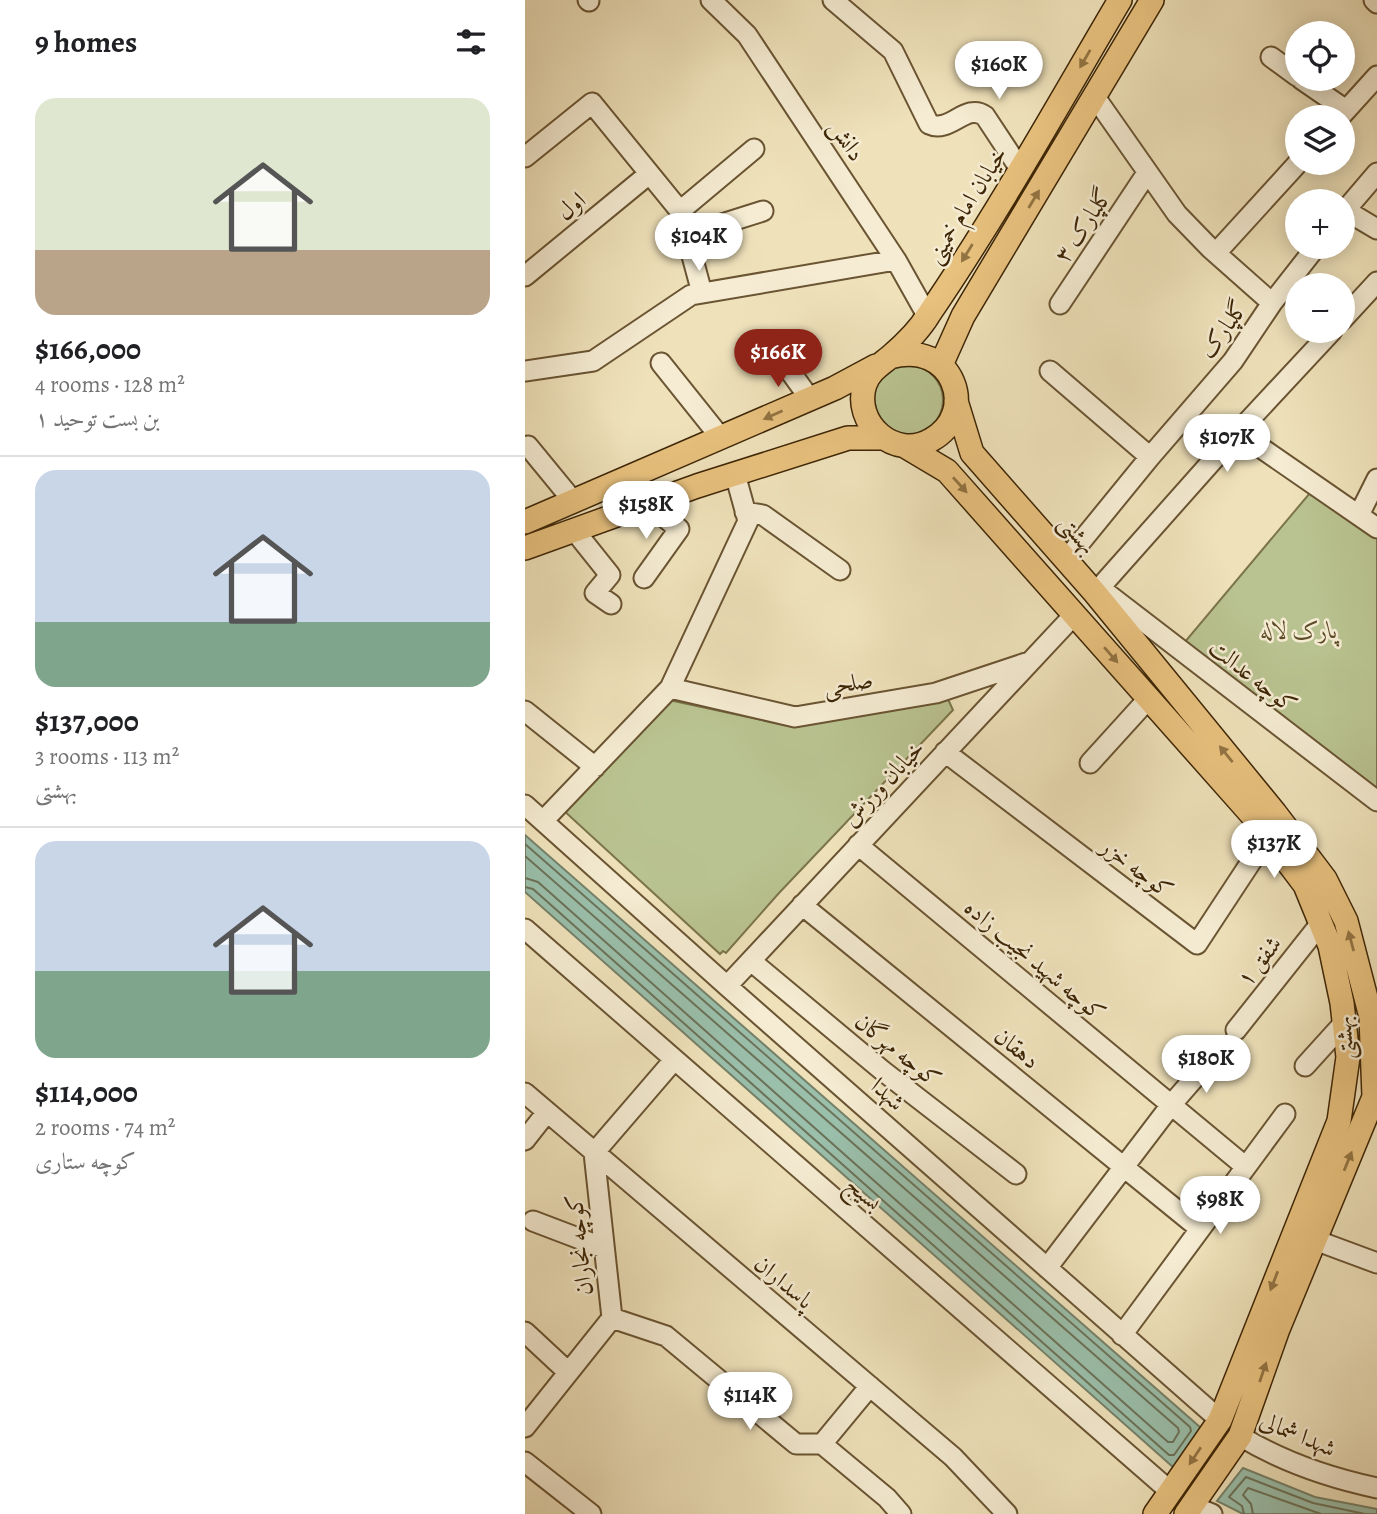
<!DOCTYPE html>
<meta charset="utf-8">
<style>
body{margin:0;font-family:Alegreya,Amiri,serif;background:#f6f6f6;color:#202124;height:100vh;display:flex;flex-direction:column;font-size:26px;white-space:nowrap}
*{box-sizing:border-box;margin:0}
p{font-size:23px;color:#757577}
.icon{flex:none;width:38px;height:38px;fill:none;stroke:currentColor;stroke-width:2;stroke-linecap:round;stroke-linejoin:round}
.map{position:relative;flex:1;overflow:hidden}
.drawer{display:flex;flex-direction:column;background:#fff;width:525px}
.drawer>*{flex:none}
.fabs{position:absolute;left:760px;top:21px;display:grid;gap:14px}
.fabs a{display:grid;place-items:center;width:70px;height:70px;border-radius:50%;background:#fff;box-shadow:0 4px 18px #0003;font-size:35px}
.price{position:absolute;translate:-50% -60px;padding:0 16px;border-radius:24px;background:#fff;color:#222;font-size:23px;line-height:46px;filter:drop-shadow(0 2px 4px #0008)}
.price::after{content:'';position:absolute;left:50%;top:42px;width:21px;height:16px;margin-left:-10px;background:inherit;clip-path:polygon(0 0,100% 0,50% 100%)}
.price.active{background:#8f2418;color:#fff}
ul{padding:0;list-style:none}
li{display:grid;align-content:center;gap:14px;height:371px;padding:0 35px}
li+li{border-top:2px solid #e0e0e0}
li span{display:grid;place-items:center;height:217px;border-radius:21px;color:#555}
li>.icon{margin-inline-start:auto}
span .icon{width:126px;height:126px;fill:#fffc;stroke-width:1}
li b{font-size:30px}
h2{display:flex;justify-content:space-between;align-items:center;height:84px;padding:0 35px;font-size:30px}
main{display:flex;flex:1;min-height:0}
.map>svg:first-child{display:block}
</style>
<main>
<section class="drawer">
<h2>9 homes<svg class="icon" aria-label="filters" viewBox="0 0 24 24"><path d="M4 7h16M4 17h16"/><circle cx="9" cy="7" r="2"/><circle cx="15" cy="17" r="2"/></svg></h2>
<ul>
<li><span style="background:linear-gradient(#dfe7d0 70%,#b9a48a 0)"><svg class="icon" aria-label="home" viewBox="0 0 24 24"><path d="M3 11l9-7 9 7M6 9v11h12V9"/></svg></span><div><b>$166,000</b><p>4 rooms · 128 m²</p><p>بن بست توحید ۱</p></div></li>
<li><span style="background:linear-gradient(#c9d6e8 70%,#7fa58c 0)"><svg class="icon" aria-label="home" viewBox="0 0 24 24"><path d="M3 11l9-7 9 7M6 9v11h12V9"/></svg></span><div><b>$137,000</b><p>3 rooms · 113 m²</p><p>بهشتی</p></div></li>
<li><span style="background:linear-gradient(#c9d6e8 60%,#7fa58c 0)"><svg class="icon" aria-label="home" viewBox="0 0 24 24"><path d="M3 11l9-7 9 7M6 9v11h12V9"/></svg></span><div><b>$114,000</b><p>2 rooms · 74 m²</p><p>کوچه ستاری</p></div></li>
</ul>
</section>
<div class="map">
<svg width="852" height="1514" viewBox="0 0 852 1514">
<rect width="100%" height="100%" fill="#efe2bb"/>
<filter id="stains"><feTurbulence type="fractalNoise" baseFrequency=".00286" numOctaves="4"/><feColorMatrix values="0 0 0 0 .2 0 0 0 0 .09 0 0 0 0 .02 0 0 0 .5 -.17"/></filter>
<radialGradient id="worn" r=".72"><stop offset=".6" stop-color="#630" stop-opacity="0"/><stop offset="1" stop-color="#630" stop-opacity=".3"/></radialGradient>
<!-- green -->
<path fill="#b9c391" stroke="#7b744b" stroke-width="2" d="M348 400a35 35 0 1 1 70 0a35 35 0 1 1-70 0Z
M795 481 852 523V791L659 643Z
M422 697 428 710 254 893 201 953 198 951 195 954 37 809 144 700 270 727Z"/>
<!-- water -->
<path fill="#9abfab" stroke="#758169" stroke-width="2" d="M0 835 676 1428 649 1468 0 892Z
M718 1468 790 1497 852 1509V1514H718L692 1501Z"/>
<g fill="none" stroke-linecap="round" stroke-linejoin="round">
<!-- shore -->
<path stroke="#6c7258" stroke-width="2" d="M0 844 665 1427 666 1431 649 1455H644L8 889 0 887
M0 856 653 1428 654 1432 648 1442H643L13 882 0 878
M719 1514 717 1506 704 1497 721 1477 788 1503 840 1514
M728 1514 726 1504 718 1495 723 1488 796 1514"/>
<defs>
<path id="minor" d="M63 0 64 1
M186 0 222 35 371 260 403 317
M308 0 368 51 404 124C425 134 441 102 460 116L495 169
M849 0 852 3
M746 57 772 76
M776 79 821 110
M570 97 652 214 686 249 747 303
M815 117 852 76
M0 157 67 103 155 211 177 293
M820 210 852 229
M155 211 229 149
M817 214 852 173
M162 235 238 211
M691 253 773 163
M0 276 124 174
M535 304 622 173
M817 320 852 282
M254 356 285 399
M136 363 196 438
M0 371 68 361 166 295 371 260
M525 371 625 457
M713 432 852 528
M3 446 49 502
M836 511 852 479
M220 512 238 515 315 570
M49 530 85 575 70 593 86 604
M541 560 625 457 708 361 747 303 791 247
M119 578 154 529 123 504
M575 588 852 801
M570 593 713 432 807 331
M145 688 270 717 411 693 501 663
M0 711 70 767
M420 752 672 944 743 836
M565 763 624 698
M0 805 202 986 695 1420
M18 821 145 688 223 521 210 474
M333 845 721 1167
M277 905 675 1229
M0 929 646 1492
M226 961 358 1071 491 1174
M202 986 550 614
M711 1030 796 923
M780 1066 819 1023
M0 1093 428 1457 482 1514
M0 1140 22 1112
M8 1221 79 1248
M790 1240 852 1263
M522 1268 646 1105 686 1059
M87 1318 141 1336 271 1444H297L345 1386
M0 1332 43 1372
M597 1335 760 1114
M0 1427 87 1318 69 1153 149 1060
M715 1436C756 1461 805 1478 852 1488
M297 1444 362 1498 376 1514
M0 1462 66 1514
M667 1506 687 1514"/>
<path id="major" d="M365 357C428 339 455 413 406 440 370 461 327 423 340 384 345 371 354 366 365 357 378 346 395 329 404 314 473 213 533 105 595 0
M416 365 438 316 627 0
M431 401 447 453 570 593 750 813 800 879 821 921 846 1017 849 1097 753 1329 715 1436 661 1514
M380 446 422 471 727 815 780 885 805 946 817 1003 823 1057 814 1121 695 1420 630 1514
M0 522 310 388 351 366
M0 548 172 486 323 438H358"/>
</defs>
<!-- minor casing -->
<use href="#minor" stroke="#6a5432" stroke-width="23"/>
<!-- major casing -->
<use href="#major" stroke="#3d2505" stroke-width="26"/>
<!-- minor -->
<use href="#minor" stroke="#f5ecd3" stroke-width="19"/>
<!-- major -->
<use href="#major" stroke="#e8c17e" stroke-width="23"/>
</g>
<!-- one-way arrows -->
<defs><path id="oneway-solid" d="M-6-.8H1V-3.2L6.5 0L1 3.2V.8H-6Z" transform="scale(1.75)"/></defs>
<g fill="#927342">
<use href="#oneway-solid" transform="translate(560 59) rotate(120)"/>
<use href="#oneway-solid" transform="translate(509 199) rotate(-59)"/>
<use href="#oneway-solid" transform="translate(442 253) rotate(122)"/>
<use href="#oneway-solid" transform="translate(248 415) rotate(156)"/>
<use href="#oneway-solid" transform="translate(435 485) rotate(48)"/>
<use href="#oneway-solid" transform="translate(586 655) rotate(49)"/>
<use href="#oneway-solid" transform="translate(701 754) rotate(-129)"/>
<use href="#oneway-solid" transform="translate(826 941) rotate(-105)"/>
<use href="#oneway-solid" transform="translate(823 1161) rotate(-68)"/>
<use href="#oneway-solid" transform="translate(749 1281) rotate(111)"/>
<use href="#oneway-solid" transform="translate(738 1372) rotate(-71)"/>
<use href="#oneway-solid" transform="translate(670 1456) rotate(124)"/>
</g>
<g text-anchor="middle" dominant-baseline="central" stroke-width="5" stroke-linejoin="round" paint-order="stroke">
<!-- street labels -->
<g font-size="24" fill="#3d2505" stroke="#f5ecd3">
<text transform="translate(322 140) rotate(56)">دانش</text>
<text transform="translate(441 205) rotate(-58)">خیابان امام خمینی</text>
<text transform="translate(46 206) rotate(-40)">اول</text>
<text transform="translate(558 225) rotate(-56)">گلپارک ۳</text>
<text transform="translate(698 329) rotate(-54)">گلپارک</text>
<text transform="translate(553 534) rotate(49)">بهشتی</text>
<text transform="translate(728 676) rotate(38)">کوچه عدالت</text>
<text transform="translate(323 683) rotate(-10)">صلحی</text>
<text transform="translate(358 783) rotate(-47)">خیابان ورزش</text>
<text transform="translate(612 868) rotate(37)">کوچه خزر</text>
<text transform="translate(510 960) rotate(40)">کوچه شهید نجیب زاده</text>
<text transform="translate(734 961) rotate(-52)">شفق ۱</text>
<text transform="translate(819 1038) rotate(-95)">بهشتی</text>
<text transform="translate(492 1048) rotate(39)">دهقان</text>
<text transform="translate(373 1050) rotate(39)">کوچه مهرگان</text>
<text transform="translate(363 1094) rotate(42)">شهدا</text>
<text transform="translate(339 1193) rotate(41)">بسیج</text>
<text transform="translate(54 1245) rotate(-96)">کوچه نجاران</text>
<text transform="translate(259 1282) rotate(40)">پاسداران</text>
<text transform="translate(773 1434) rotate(23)">شهدا شمالی</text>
</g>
<!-- park labels -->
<g font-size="24" font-style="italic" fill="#5c4c28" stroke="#f5ecd3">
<text x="774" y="630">پارک لاله</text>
</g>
</g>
<rect width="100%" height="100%" filter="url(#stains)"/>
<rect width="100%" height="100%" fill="url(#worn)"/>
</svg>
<div class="fabs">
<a><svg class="icon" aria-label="locate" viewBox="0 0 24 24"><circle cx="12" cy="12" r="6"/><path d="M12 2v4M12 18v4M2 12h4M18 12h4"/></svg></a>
<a><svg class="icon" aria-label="layers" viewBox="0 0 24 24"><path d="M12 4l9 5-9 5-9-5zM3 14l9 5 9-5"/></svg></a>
<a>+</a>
<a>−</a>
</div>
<b class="price" style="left:474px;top:101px">$160K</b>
<b class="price" style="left:174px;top:273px">$104K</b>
<b class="price active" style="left:253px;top:389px">$166K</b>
<b class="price" style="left:702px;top:474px">$107K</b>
<b class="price" style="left:121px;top:541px">$158K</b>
<b class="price" style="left:749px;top:880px">$137K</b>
<b class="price" style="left:681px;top:1095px">$180K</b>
<b class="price" style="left:695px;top:1236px">$98K</b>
<b class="price" style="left:225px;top:1432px">$114K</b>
</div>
</main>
